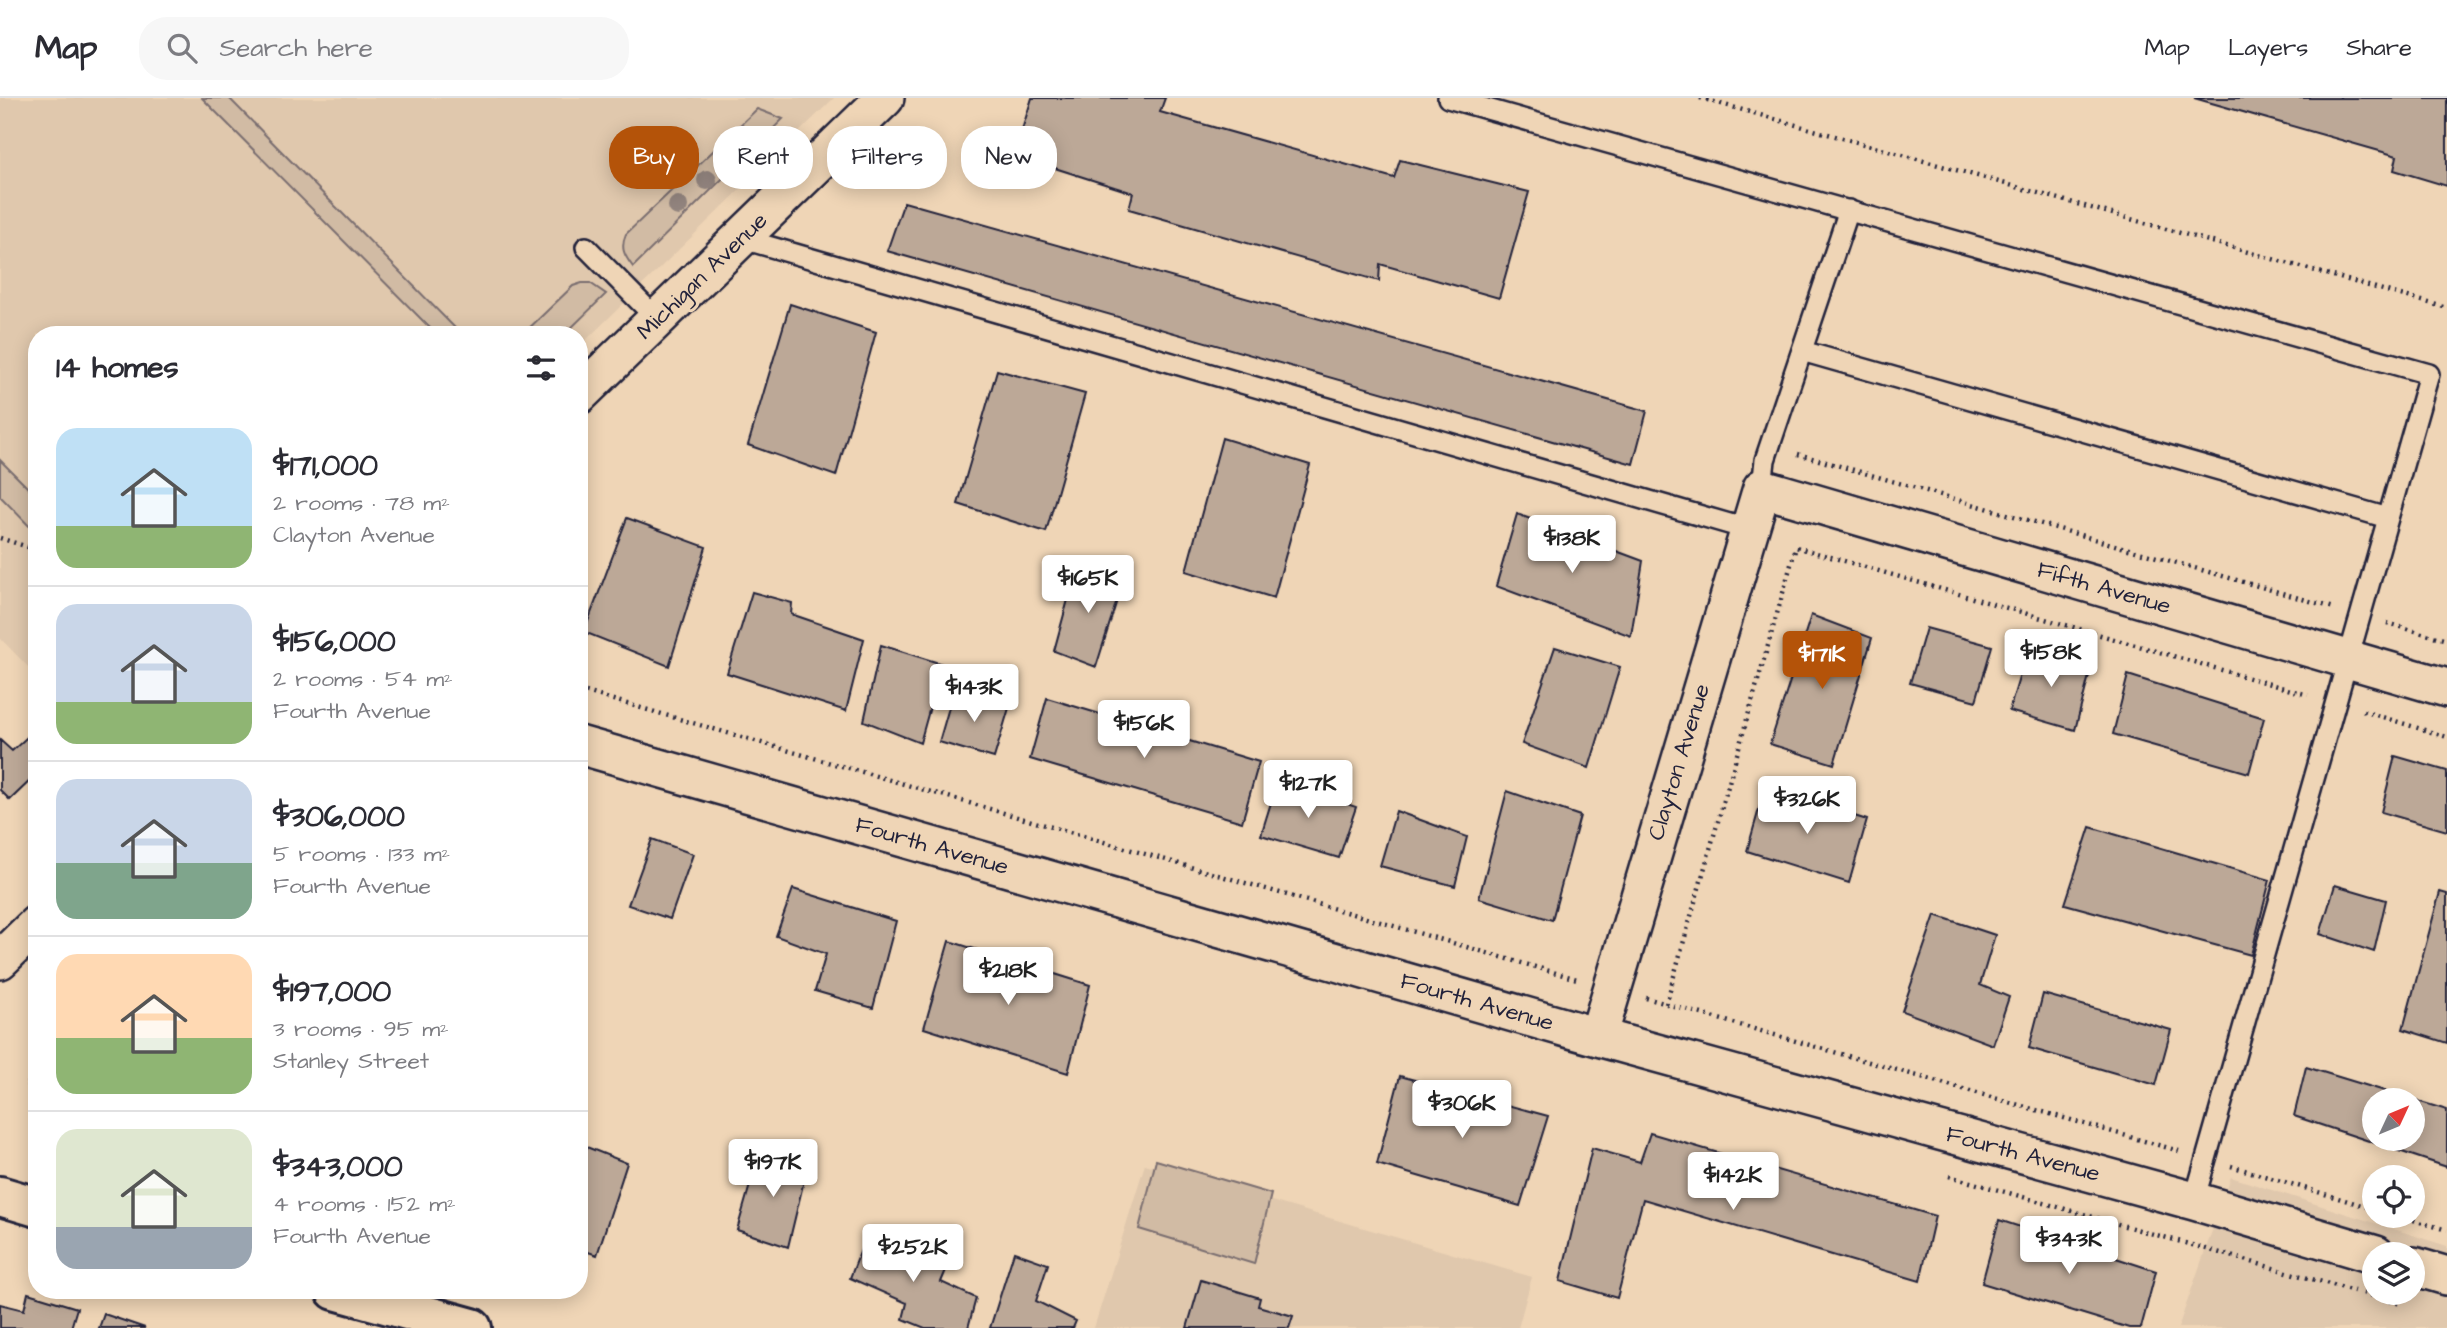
<!DOCTYPE html>
<meta charset="utf-8">
<style>
body{margin:0;font-family:"Architects Daughter",sans-serif;background:#f7f7f7;color:#2b2b33;height:100vh;display:flex;flex-direction:column;font-size:26px;white-space:nowrap}
*{box-sizing:border-box;margin:0}
p{font-size:23px;color:#7c7c81}
.icon{flex:none;width:38px;height:38px;fill:none;stroke:currentColor;stroke-width:2;stroke-linecap:round;stroke-linejoin:round}
.map{position:relative;flex:1;overflow:hidden}
.drawer{position:absolute;left:28px;top:228px;width:560px;height:973px;display:flex;flex-direction:column;background:#fff;border-radius:28px;box-shadow:0 4px 18px #0003}
.drawer>*{flex:none}
.guide{position:absolute;left:609px;top:28px;width:665px;height:63px;display:flex;gap:14px}
.needle{width:46px;rotate:46deg}
.tools{position:absolute;left:2362px;top:990px;display:grid;gap:14px}
.tools a{display:grid;place-items:center;width:63px;height:63px;border-radius:50%;background:#fff;box-shadow:0 4px 18px #0003;font-size:35px}
.price{position:absolute;translate:-50% -60px;padding:0 16px;border-radius:7px;background:#fff;color:#222;font-size:23px;line-height:46px;filter:drop-shadow(0 2px 4px #0008)}
.price::after{content:'';position:absolute;left:50%;top:42px;width:21px;height:16px;margin-left:-10px;background:inherit;clip-path:polygon(0 0,100% 0,50% 100%)}
.price.on{background:#b45309;color:#fff}
ul{padding:0;list-style:none}
li{display:flex;align-items:center;gap:21px;height:175px;padding:0 28px}
li+li{border-top:2px solid #e1e1e2}
li span{display:grid;place-items:center;flex:none;width:196px;height:140px;border-radius:21px;color:#555}
li>.icon{margin-inline-start:auto}
span .icon{width:84px;height:84px;fill:#fffc;stroke-width:1}
li b{font-size:30px}
h2{display:flex;justify-content:space-between;align-items:center;height:84px;padding:0 28px;font-size:30px}
.tag{padding:0 24px;border-radius:28px;background:#fff;box-shadow:0 4px 18px #0003;font-size:24px;line-height:63px}
.tag.on{background:#b45309;color:#fff}
header{display:flex;align-items:center;gap:42px;box-sizing:border-box;height:98px;padding:0 35px;background:#fff;border-bottom:2px solid #e1e1e2}
header strong{font-size:33px}
nav{display:flex;gap:38px;margin-inline-start:auto;font-size:24px}
.search{width:490px;height:63px;background:#f7f7f7;display:flex;align-items:center;gap:18px;box-sizing:border-box;padding:0 24px;border-radius:28px;color:#7c7c81;font-size:26px}
.map>svg:first-child{display:block}
</style>
<header>
<strong>Map</strong>
<div class="search"><svg class="icon" aria-label="search" viewBox="0 0 24 24"><circle cx="10" cy="10" r="6"/><path d="M15 15l6 6"/></svg>Search here</div>
<nav><a>Map</a><a>Layers</a><a>Share</a></nav>
</header>
<div class="map">
<svg width="2447" height="1230" viewBox="0 0 2447 1230">
<rect width="100%" height="100%" fill="#efd5b6"/>
<filter id="ink" filterUnits="userSpaceOnUse"><feTurbulence type="fractalNoise" baseFrequency=".0143" numOctaves="2"/><feDisplacementMap in="SourceGraphic" scale="14" xChannelSelector="R" yChannelSelector="G"/><feConvolveMatrix kernelMatrix="1 2 1 2 8 2 1 2 1" color-interpolation-filters="sRGB"/></filter>
<g filter="url(#ink)">
<!-- built -->
<path fill="#e0c8ad" fill-rule="evenodd" d="M0 0H834L579 249V236H37V578L0 540Z
M1145 1066 1532 1179 1518 1230H1094Z
M2231 1079 2447 1148V1230H2178ZM2375 1157H2413V1195H2375Z"/>
<!-- green -->
<path fill="#d1bba4" stroke="#7a6e70" stroke-width="2" d="M202 0H229L458 233 459 236H436Z
M757 11 783 21 633 169C624 157 620 150 626 136Z
M582 185H590L606 196 565 236H523L573 188Z
M0 362 37 399V436L0 398Z
M1156 1062 1271 1096 1254 1166 1139 1131Z"/>
<!-- building -->
<path fill="#bca897" stroke="#22223b" stroke-width="2" fill-rule="evenodd" d="M1032 0H1165L1160 14 1394 80 1400 62 1529 94 1499 200 1380 166 1379 183 1129 111 1133 95 1014 57Z
M2194 0H2447V88L2394 72 2397 58Z
M904 104 1647 313 1633 366 887 153Z
M790 206 876 234 836 378 748 347Z
M997 272 1085 296 1046 434 958 406Z
M1222 340 1310 367 1274 500 1186 473Z
M1517 416 1643 463 1631 538 1496 488Z
M627 420 706 449 669 568 584 534Z
M1078 465 1123 483 1096 569 1054 553Z
M752 494 792 505 791 516 864 541 846 613 727 575Z
M1811 517 1872 540 1834 666 1770 646Z
M1926 530 1992 548 1976 603 1910 585Z
M881 547 942 566 920 645 864 623Z
M1555 549 1620 569 1589 670 1522 646Z
M2028 550 2091 570 2075 632 2009 613Z
M2128 577 2264 620 2249 675 2113 636Z
M954 592 1009 610 994 660 939 644Z
M1047 600 1259 664 1242 724 1030 661Z
M37 630V676L10 702 0 692V642L12 653Z
M2395 658 2447 673V733L2381 714Z
M1278 682 1356 709 1339 760 1261 737Z
M1765 690 1867 722 1849 785 1747 753Z
M1507 693 1580 718 1552 822 1479 800Z
M1396 713 1467 739 1455 788 1380 768Z
M2090 729 2270 782 2251 857 2065 806Z
M652 741 693 756 670 821 628 807Z
M2335 787 2386 802 2374 854 2320 836Z
M793 791 896 823 873 910 815 893 826 856 776 838Z
M2440 794 2447 796V945L2403 931Z
M1935 817 1995 837 1980 887 2009 899 1993 947 1902 913Z
M949 843 1090 887 1068 975 924 930Z
M2043 896 2171 932 2156 987 2029 950Z
M37 955V990L27 987Z
M2306 969 2447 1012V1069L2294 1018ZM2375 1003H2413V1041H2375Z
M1400 978 1548 1018 1520 1108 1377 1066Z
M1650 1035 1935 1118 1920 1183 1643 1101 1617 1200 1560 1183 1592 1050 1640 1064Z
M579 1046 627 1065 597 1157 579 1151Z
M760 1052 807 1070 788 1149 737 1132Z
M1999 1122 2156 1173 2141 1230H2129L1982 1185Z
M868 1134 949 1165 941 1184 976 1200 968 1230H925L903 1221 907 1205 850 1180Z
M1014 1154 1048 1166 1036 1203 1076 1223 1073 1230H990Z
M1201 1182 1260 1200 1258 1208 1293 1218 1289 1230H1187Z
M28 1195 77 1210 71 1230H0V1206L24 1212Z
M104 1216 145 1230H99Z"/>
<g fill="none" stroke-linecap="round" stroke-linejoin="round">
<defs>
<path id="lane" d="M1448 0 2429 276 2194 1103
M740 140 1750 432
M586 149 657 221
M1802 253 2388 420
M1762 390 1765 362 1849 112"/>
<path id="street" d="M579 297 885 0
M579 647 1598 939 2194 1103 2376 1157
M0 862 37 826
M1598 939 1762 390 2447 590
M2413 1168 2447 1178"/>
<path id="secondary" d="M0 1098 37 1109
M335 1192 472 1230"/>
</defs>
<!-- lane casing -->
<use href="#lane" stroke="#22223b" stroke-width="24"/>
<!-- street casing -->
<use href="#street" stroke="#22223b" stroke-width="42"/>
<!-- secondary casing -->
<use href="#secondary" stroke="#22223b" stroke-width="44"/>
<!-- path -->
<path stroke="#22223b" stroke-width="4.5" stroke-dasharray="2 5" stroke-linecap="butt" d="M1700 0 2447 210
M1798 356 2334 510
M0 440 37 452
M2387 525 2447 542
M579 592 1577 881
M2363 613 2447 639
M1646 900 2179 1053
M1666 906 1796 449 2308 597
M2231 1068 2375 1111
M1949 1078 2354 1193
M2400 1118 2447 1132
M2363 1195 2401 1206"/>
<!-- lane -->
<use href="#lane" stroke="#efd5b6" stroke-width="19"/>
<!-- street -->
<use href="#street" stroke="#efd5b6" stroke-width="37"/>
<!-- secondary -->
<use href="#secondary" stroke="#efd5b6" stroke-width="38"/>
</g>
<!-- trees -->
<g fill="#92847e">
<circle cx="741" cy="49" r="10"/>
<circle cx="707" cy="82" r="10"/>
<circle cx="678" cy="108" r="10"/>
</g>
</g>
<g text-anchor="middle" dominant-baseline="central" stroke-width="6" stroke-linejoin="round" paint-order="stroke">
<!-- street labels -->
<g font-size="23" fill="#22223b" stroke="#efd5b6">
<text transform="translate(702 178) rotate(-44)">Michigan Avenue</text>
<text transform="translate(2104 490) rotate(16)">Fifth Avenue</text>
<text transform="translate(1679 664) rotate(-73)">Clayton Avenue</text>
<text transform="translate(932 748) rotate(16)">Fourth Avenue</text>
<text transform="translate(1477 904) rotate(16)">Fourth Avenue</text>
<text transform="translate(2023 1056) rotate(15)">Fourth Avenue</text>
</g>
</g>
</svg>
<div class="tools">
<a><svg class="needle" viewBox="-14 -14 28 28"><path d="M0-13l5 13h-10z" fill="#e53935"/><path d="M0 13l5-13h-10z" fill="#7c7c81"/></svg></a>
<a><svg class="icon" aria-label="locate" viewBox="0 0 24 24"><circle cx="12" cy="12" r="6"/><path d="M12 2v4M12 18v4M2 12h4M18 12h4"/></svg></a>
<a><svg class="icon" aria-label="layers" viewBox="0 0 24 24"><path d="M12 4l9 5-9 5-9-5zM3 14l9 5 9-5"/></svg></a>
</div>
<b class="price" style="left:1572px;top:477px">$138K</b>
<b class="price" style="left:1088px;top:517px">$165K</b>
<b class="price" style="left:2051px;top:591px">$158K</b>
<b class="price on" style="left:1822px;top:593px">$171K</b>
<b class="price" style="left:974px;top:626px">$143K</b>
<b class="price" style="left:1144px;top:662px">$156K</b>
<b class="price" style="left:1308px;top:722px">$127K</b>
<b class="price" style="left:1807px;top:738px">$326K</b>
<b class="price" style="left:1008px;top:909px">$218K</b>
<b class="price" style="left:1462px;top:1042px">$306K</b>
<b class="price" style="left:773px;top:1101px">$197K</b>
<b class="price" style="left:1733px;top:1114px">$142K</b>
<b class="price" style="left:2069px;top:1178px">$343K</b>
<b class="price" style="left:913px;top:1186px">$252K</b>
<div class="guide">
<a class="tag on">Buy</a>
<a class="tag">Rent</a>
<a class="tag">Filters</a>
<a class="tag">New</a>
</div>
<section class="drawer">
<h2>14 homes<svg class="icon" aria-label="filters" viewBox="0 0 24 24"><path d="M4 7h16M4 17h16"/><circle cx="9" cy="7" r="2"/><circle cx="15" cy="17" r="2"/></svg></h2>
<ul>
<li><span style="background:linear-gradient(#bfe0f5 70%,#8fb573 0)"><svg class="icon" aria-label="home" viewBox="0 0 24 24"><path d="M3 11l9-7 9 7M6 9v11h12V9"/></svg></span><div><b>$171,000</b><p>2 rooms · 78 m²</p><p>Clayton Avenue</p></div></li>
<li><span style="background:linear-gradient(#c9d6e8 70%,#8fb573 0)"><svg class="icon" aria-label="home" viewBox="0 0 24 24"><path d="M3 11l9-7 9 7M6 9v11h12V9"/></svg></span><div><b>$156,000</b><p>2 rooms · 54 m²</p><p>Fourth Avenue</p></div></li>
<li><span style="background:linear-gradient(#c9d6e8 60%,#7fa58c 0)"><svg class="icon" aria-label="home" viewBox="0 0 24 24"><path d="M3 11l9-7 9 7M6 9v11h12V9"/></svg></span><div><b>$306,000</b><p>5 rooms · 133 m²</p><p>Fourth Avenue</p></div></li>
<li><span style="background:linear-gradient(#ffd9b3 60%,#8fb573 0)"><svg class="icon" aria-label="home" viewBox="0 0 24 24"><path d="M3 11l9-7 9 7M6 9v11h12V9"/></svg></span><div><b>$197,000</b><p>3 rooms · 95 m²</p><p>Stanley Street</p></div></li>
<li><span style="background:linear-gradient(#dfe7d0 70%,#9aa5b1 0)"><svg class="icon" aria-label="home" viewBox="0 0 24 24"><path d="M3 11l9-7 9 7M6 9v11h12V9"/></svg></span><div><b>$343,000</b><p>4 rooms · 152 m²</p><p>Fourth Avenue</p></div></li>
</ul>
</section>
</div>
